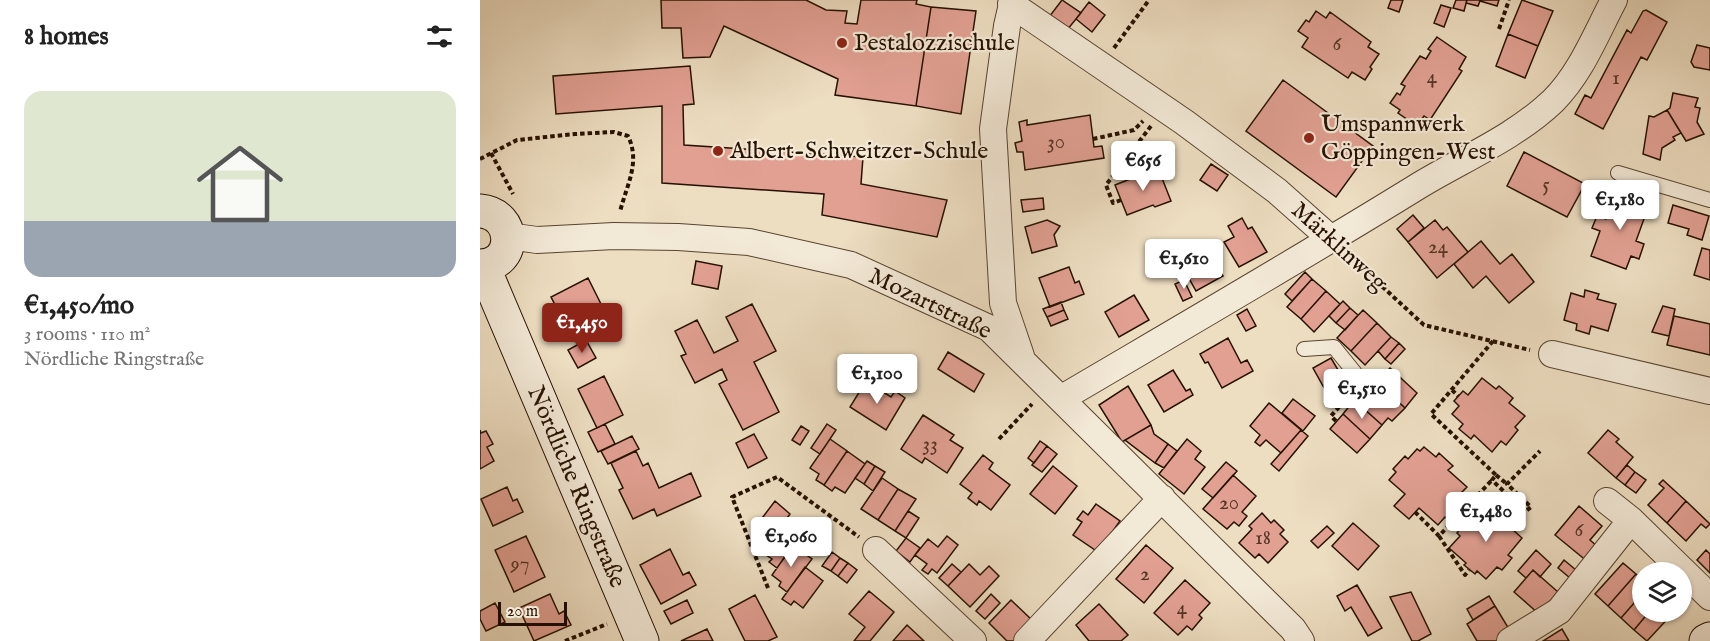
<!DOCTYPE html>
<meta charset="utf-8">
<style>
body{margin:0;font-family:"IM FELL English",serif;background:#f2f2f2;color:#222;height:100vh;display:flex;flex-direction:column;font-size:22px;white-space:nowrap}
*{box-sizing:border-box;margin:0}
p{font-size:20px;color:#767676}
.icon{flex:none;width:33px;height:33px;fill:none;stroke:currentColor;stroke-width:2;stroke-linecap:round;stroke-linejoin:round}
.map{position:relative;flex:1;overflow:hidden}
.details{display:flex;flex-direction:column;background:#fff;width:480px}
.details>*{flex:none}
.tools{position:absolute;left:1152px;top:562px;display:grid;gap:12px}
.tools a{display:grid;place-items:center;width:60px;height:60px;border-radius:50%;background:#fff;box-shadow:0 2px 4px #0004;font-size:30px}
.scale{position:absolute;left:18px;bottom:15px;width:69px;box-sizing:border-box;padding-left:6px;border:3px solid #261100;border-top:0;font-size:16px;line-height:21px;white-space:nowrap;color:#261100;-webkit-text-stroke:4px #f3e9d7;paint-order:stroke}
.price{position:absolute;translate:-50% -51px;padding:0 14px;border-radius:6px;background:#fff;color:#222;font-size:20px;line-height:39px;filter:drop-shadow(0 2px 3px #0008)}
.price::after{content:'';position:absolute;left:50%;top:36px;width:18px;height:14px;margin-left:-9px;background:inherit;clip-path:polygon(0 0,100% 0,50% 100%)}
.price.current{background:#8f2418;color:#fff}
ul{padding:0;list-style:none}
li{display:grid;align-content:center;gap:12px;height:318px;padding:0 24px}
li span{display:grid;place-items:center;height:186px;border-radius:18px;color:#555}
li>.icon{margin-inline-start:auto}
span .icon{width:108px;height:108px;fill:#fffc;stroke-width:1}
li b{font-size:26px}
h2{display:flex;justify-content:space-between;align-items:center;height:72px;padding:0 24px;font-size:26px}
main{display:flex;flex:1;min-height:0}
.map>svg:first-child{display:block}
</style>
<main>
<section class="details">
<h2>8 homes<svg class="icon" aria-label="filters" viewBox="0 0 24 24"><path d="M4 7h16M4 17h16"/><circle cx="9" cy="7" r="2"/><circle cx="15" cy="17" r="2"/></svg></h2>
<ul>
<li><span style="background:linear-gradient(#dfe7d0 70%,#9aa5b1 0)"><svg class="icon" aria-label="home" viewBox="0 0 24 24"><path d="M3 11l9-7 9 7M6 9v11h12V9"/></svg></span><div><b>€1,450/mo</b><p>3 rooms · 110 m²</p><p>Nördliche Ringstraße</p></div></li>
</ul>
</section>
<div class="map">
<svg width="1230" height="641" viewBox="0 0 1230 641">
<rect width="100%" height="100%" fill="#edddc1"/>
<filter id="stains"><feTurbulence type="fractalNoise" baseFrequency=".00333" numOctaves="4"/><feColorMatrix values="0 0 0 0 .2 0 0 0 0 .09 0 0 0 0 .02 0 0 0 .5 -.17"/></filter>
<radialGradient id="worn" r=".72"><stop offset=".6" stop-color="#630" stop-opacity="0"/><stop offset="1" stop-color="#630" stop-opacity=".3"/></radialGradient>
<!-- building -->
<path fill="#e2a093" stroke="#261100" stroke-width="1.5" d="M181 0H326L346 10 367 11 365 23 377 24 381 0H437L436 4 451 7 436 106 355 95 358 79 244 26 230 57 203 58 201 28H182Z
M582 0 601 13 587 30 569 17Z
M911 0H923L919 12 908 8Z
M976 0H987L984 11 973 8Z
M987 0H1019L1017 6 1000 1 998 6 986 3Z
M1042 0 1073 11 1058 46 1028 34Z
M609 2 625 15 612 32 596 19Z
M961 5 971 8 964 27 954 23Z
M451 7 496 11 481 114 436 106Z
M1166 10 1187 22 1167 60 1161 57 1123 129 1095 114 1105 95 1111 98 1147 30 1151 33 1163 11Z
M836 11 846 18 850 12 891 42 888 47 899 54 890 67 892 69 885 80 872 72 868 78 822 47 828 38 818 31 826 20 829 22Z
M1028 34 1058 46 1045 78 1016 66Z
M957 37 986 57 979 69 982 71 950 120 944 116 937 126 918 113 920 110 910 103 917 93 920 95 925 86 921 84 940 56 946 59 951 51 948 49Z
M1217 45 1230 48V70L1214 67 1211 62Z
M210 66 214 104 203 105 204 145 383 157 381 184 467 200 457 237 342 215 344 194 182 183V106L76 114 73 76Z
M803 80 893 146 856 197 766 131Z
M1193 93 1218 98 1215 107 1220 108 1217 122 1224 134 1206 141 1187 110 1190 108Z
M1187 110 1201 133 1193 137 1195 140 1182 148 1180 160 1163 154 1169 116 1174 117Z
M610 115 614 147 622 146 624 158 545 170 543 152H537L535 143 542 141 539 122 547 120V125Z
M1044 152 1105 184 1087 217 1027 186Z
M731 164 748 175 737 191 720 180Z
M678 168 691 201 675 207 673 205 647 215 635 185Z
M1135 192 1169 205 1156 241 1164 244 1159 259 1151 256 1146 269 1111 256 1120 231 1112 228 1117 216 1126 219Z
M563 198 564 209 543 212 541 200Z
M1193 205 1229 216 1222 240 1207 235 1209 229 1188 223Z
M933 215 944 228 928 242 917 229Z
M762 218 768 229 772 227 787 252 759 267 744 242 754 237 748 226Z
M567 220 580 226 574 235 577 246 552 253 545 227Z
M955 220 963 230 967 227 988 252 957 278 928 242Z
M1001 241 1020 264 1032 254 1054 282 1029 303 1006 276 993 288 974 264Z
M727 247 743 276 716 291 700 262Z
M1222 248 1230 250V280L1214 275Z
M216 261 242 266 238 289 212 284Z
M589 267 595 283 599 281 604 294 570 307 559 278Z
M825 272 832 279 812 301 805 294Z
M108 278 123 308 118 310 124 323 93 339 71 297Z
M832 279 846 291 821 319 807 307Z
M704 280 712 297 703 301 695 284Z
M1105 290 1119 294 1117 299 1136 304 1128 331 1111 326 1109 334 1096 330 1097 324 1084 320 1091 293 1104 297Z
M846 291 860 304 834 332 821 319Z
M654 295 669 320 639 337 625 312Z
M863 301 870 308 856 323 849 316Z
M581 302 584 310 567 317 563 309Z
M272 304 296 351 274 362 299 412 263 430 239 384 247 380 242 369 215 383 201 356 206 354 195 331 217 320 234 353 258 341 246 317Z
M1183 306 1195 309 1189 336 1172 332Z
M870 308 878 315 865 330 856 323Z
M767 309 776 326 766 331 757 315Z
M584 310 588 319 571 326 567 317Z
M883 310 897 323 871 351 857 338Z
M1194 316 1230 324V355L1187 345Z
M897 323 911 337 885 365 871 351Z
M911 337 919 343 905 359 898 351Z
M748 338 761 363 767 360 773 371 742 388 728 362 725 363 720 354Z
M106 340 116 358 98 368 88 350Z
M919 343 925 349 911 364 905 359Z
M468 352 504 374 494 392 458 369Z
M851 358 861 375 843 386 833 368Z
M910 368 937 393 925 408 897 382Z
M693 370 706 391 710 389 713 395 684 412 668 385Z
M861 375 867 384 849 395 843 386Z
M124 376 143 415 117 428 98 389Z
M1002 378 1016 389 1019 386 1033 398 1029 403 1045 416 1035 427 1038 430 1026 445 1021 441 1012 452 994 435 991 439 979 429 983 424 972 414 979 406 974 401 983 391 988 395Z
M386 381 411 397 415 391 425 398 406 430 370 407Z
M897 382 925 408 912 421 908 418 902 425 882 407 888 400 884 397Z
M648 386 671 425 642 442 619 405Z
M813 399 835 416 823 431 802 413Z
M874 400 902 425 890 439 863 414Z
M789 403 821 430 801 453 786 440 780 446 775 442 780 435 770 426Z
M863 414 890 439 877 453 850 429Z
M443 415 474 435 470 440 483 448 467 473 445 458 442 463 421 449Z
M125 424 135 444 118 452 108 432Z
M347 424 356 430 340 454 331 448Z
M671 425 674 434 688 444 675 463 645 440Z
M321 426 329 431 320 445 312 440Z
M0 430 1 433 6 431 13 444 7 447 14 461 0 469Z
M821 430 828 436 799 471 791 464Z
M1128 430 1139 439 1136 442 1153 457 1136 478 1108 453Z
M274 434 287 458 268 468 256 443Z
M152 436 159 449 128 464 121 451Z
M350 439 367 451 344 485 336 480 339 474 330 468Z
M707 439 721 451 715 459 725 467 704 494 679 474Z
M560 441 567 446 554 463 548 458Z
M688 444 697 451 684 468 675 463Z
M567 446 577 454 562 472 552 465Z
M944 447 956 457 959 453 973 466 968 470 987 487 982 492 984 494 976 504 982 508 970 521 965 517 958 525 939 508 929 519 914 506 925 494 909 480 916 472 913 469 925 456 928 459 937 449 940 451Z
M156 451 163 466 168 463 179 488 211 473 221 496 177 516 174 509 153 519 139 490 143 488 131 463Z
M367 451 385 464 365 493 355 487 352 491 344 485Z
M503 455 513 463 509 469 530 485 511 510 499 501 497 505 488 498 492 493 480 484Z
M387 461 395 466 384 484 375 478Z
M746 462 757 471 733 498 722 489Z
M1147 465 1155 472 1145 485 1136 478Z
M395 466 405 472 393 491 384 484Z
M573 466 597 486 575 514 550 494Z
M1155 472 1166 480 1156 493 1145 485Z
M753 475 776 496 762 512 767 516 759 526 754 522 747 529 723 509Z
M402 478 418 489 398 520 381 509Z
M1183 480 1206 501 1187 523 1168 505 1184 488 1179 484Z
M27 487 33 501 37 499 43 512 13 526 1 499Z
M418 489 436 499 415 531 398 520Z
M295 501 310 514 286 546 280 541 283 537 273 530Z
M1206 501 1230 524 1226 528 1221 524 1206 541 1187 523Z
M616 504 640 521 618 552 593 535 602 522 597 519 603 511 608 515Z
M1099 506 1122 526 1110 540 1119 548 1108 562 1075 535Z
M1011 509 1019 517 1023 513 1035 524 1031 528 1042 538 1028 555 1032 558 1022 570 1017 567 1006 579 997 571 995 574 984 565 986 563 969 548 980 536 977 533 989 518 994 522 1004 511 1007 513Z
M428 511 439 518 426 538 415 531Z
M782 513 791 523 794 520 804 530 800 534 808 542 788 563 779 554 775 558 759 543 772 529 769 526Z
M873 523 899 546 878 570 852 546Z
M303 524 320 536 297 568 289 562 292 559 282 552Z
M847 526 854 533 838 548 831 541Z
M46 536 65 577 34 592 15 550Z
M467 536 478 545 457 573 452 569 448 574 442 570 447 564 435 555 448 539 458 547Z
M426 538 440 548 430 562 416 551Z
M313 545 332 559 307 592 299 586 301 582 292 575Z
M666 545 693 568 664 603 636 579Z
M190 549 203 575 209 572 216 585 181 604 160 565Z
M1056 550 1071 564 1060 577 1053 570 1046 578 1038 571Z
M1226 550 1230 554V573L1217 560Z
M352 552 360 558 351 571 342 566Z
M360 558 368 563 358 576 351 571Z
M1084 560 1096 570 1090 578 1078 568Z
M368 563 377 570 367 583 358 576Z
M1143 563 1156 574 1128 606 1115 594Z
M472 564 481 572 468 586 459 578Z
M489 564 500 575 509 566 519 576 490 607 468 586Z
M325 567 343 581 323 608 314 601 311 605 302 599Z
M1053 570 1078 592 1059 614 1034 592Z
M1156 574 1162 579V594L1141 618 1128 606Z
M705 580 730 603 719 615 722 618 712 630 707 626 698 635 674 613Z
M877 585 902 628 888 636 871 607 865 611 857 596Z
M389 591 414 612 390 641H374L385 627 369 614Z
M931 592 951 634 938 641H932L910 597Z
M70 594 79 614 84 611 91 625 54 641 39 608Z
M511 594 520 603 505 619 496 611Z
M1162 594V612H1169L1154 630 1141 618Z
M275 595 297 637 288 641H265L249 609Z
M1009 596 1015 606 993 620 987 609Z
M207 600 213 613 191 624 184 611Z
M531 600 554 622 535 641H527L509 623Z
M15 603 25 622 6 631 0 619V611Z
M619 604 648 635 641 641H609L596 625Z
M1015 606 1032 634 1021 641H997L987 624Z
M1169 612H1194L1167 641 1154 630Z
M427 625 444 641H413Z
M227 629 233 641H201Z
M1082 629 1089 641H1063Z"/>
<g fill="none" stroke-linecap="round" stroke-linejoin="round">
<defs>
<path id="lane" d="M1138 173 1230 200
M824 349 854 347 875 373 864 380"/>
<path id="street" d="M533 0 527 26 513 129 523 303 541 356
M531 4 704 122 797 191 851 239
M28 236 57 240 134 236 198 237 269 242 371 265 509 328 813 629 821 641
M1072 354 1230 391
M582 398C701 328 822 258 940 185 985 158 1035 137 1073 101 1101 73 1116 34 1134 0
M1127 501 1151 520 1230 597
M396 550 493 641
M547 641 682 498
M1030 641 1079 611 1151 520"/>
<path id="secondary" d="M0 211C37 214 37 265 0 266
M3 266 162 641
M1226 641 1230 639"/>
</defs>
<!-- lane casing -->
<use href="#lane" stroke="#584430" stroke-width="16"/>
<!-- street casing -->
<use href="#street" stroke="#584430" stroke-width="28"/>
<!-- secondary casing -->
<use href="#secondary" stroke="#261100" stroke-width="35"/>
<!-- path -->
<path stroke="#261100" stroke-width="4" stroke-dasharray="4.5 3" stroke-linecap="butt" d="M1019 29 1029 0
M634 48 669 0
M613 139 654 130 663 121
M11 153 33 194
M0 159 37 140 95 134 134 132 148 136C161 163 146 186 140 212
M641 200 633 203 626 185 671 126
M869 256 944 325 1050 350
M1013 341 951 414 1016 475 1012 480 1045 512 1051 507 1027 484 1060 451
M890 374H904
M972 390 978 396
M856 421 851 416 867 398
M519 439 552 404
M1016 475 1027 484
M935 512 959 536 1012 480
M959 536 985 575 989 570
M288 588 252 497 297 477 379 537
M85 641 127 624"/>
<!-- lane -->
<use href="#lane" stroke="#f3e9d7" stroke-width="14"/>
<!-- street -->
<use href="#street" stroke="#f3e9d7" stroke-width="26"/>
<!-- secondary -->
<use href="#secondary" stroke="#f3e9d7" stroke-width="33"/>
</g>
<!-- markers -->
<g fill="#8f2418" stroke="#f3e9d7" stroke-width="2">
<circle cx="362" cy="43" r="6"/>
<circle cx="829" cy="138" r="6"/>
<circle cx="238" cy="151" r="6"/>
</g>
<g text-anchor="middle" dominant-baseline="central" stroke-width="4.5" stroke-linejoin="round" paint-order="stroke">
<!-- number labels -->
<g font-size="21" fill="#553525">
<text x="857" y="44">6</text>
<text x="952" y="77">4</text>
<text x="1136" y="78">1</text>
<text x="576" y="142">30</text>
<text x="1066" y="185">5</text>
<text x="958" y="247">24</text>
<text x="450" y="444">33</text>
<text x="749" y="503">20</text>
<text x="1099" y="530">6</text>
<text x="783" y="538">18</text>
<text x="40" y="564">97</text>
<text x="665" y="574">2</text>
<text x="702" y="608">4</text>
</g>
<!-- poi labels -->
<g font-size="24" fill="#261100" stroke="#f3e9d7" text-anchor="start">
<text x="374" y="43">Pestalozzischule</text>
<text x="841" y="124">Umspannwerk<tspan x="841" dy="28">Göppingen-West</tspan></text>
<text x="250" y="151">Albert-Schweitzer-Schule</text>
</g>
<!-- street labels -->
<g font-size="24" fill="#261100" stroke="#f3e9d7">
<text transform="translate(859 247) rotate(42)">Märklinweg</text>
<text transform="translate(450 304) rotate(26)">Mozartstraße</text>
<text transform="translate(96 487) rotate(67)">Nördliche Ringstraße</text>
</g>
</g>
<rect width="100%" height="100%" filter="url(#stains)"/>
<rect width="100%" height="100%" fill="url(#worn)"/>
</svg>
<div class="tools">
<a><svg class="icon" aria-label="layers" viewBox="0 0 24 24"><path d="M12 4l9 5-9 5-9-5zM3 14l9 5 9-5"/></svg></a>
</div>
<div class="scale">20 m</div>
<b class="price" style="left:663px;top:192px">€656</b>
<b class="price" style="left:1140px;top:231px">€1,180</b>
<b class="price" style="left:704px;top:290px">€1,610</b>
<b class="price current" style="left:102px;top:354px">€1,450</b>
<b class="price" style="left:397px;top:405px">€1,100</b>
<b class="price" style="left:882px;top:420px">€1,510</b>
<b class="price" style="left:1006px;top:543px">€1,480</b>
<b class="price" style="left:311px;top:568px">€1,060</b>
</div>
</main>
